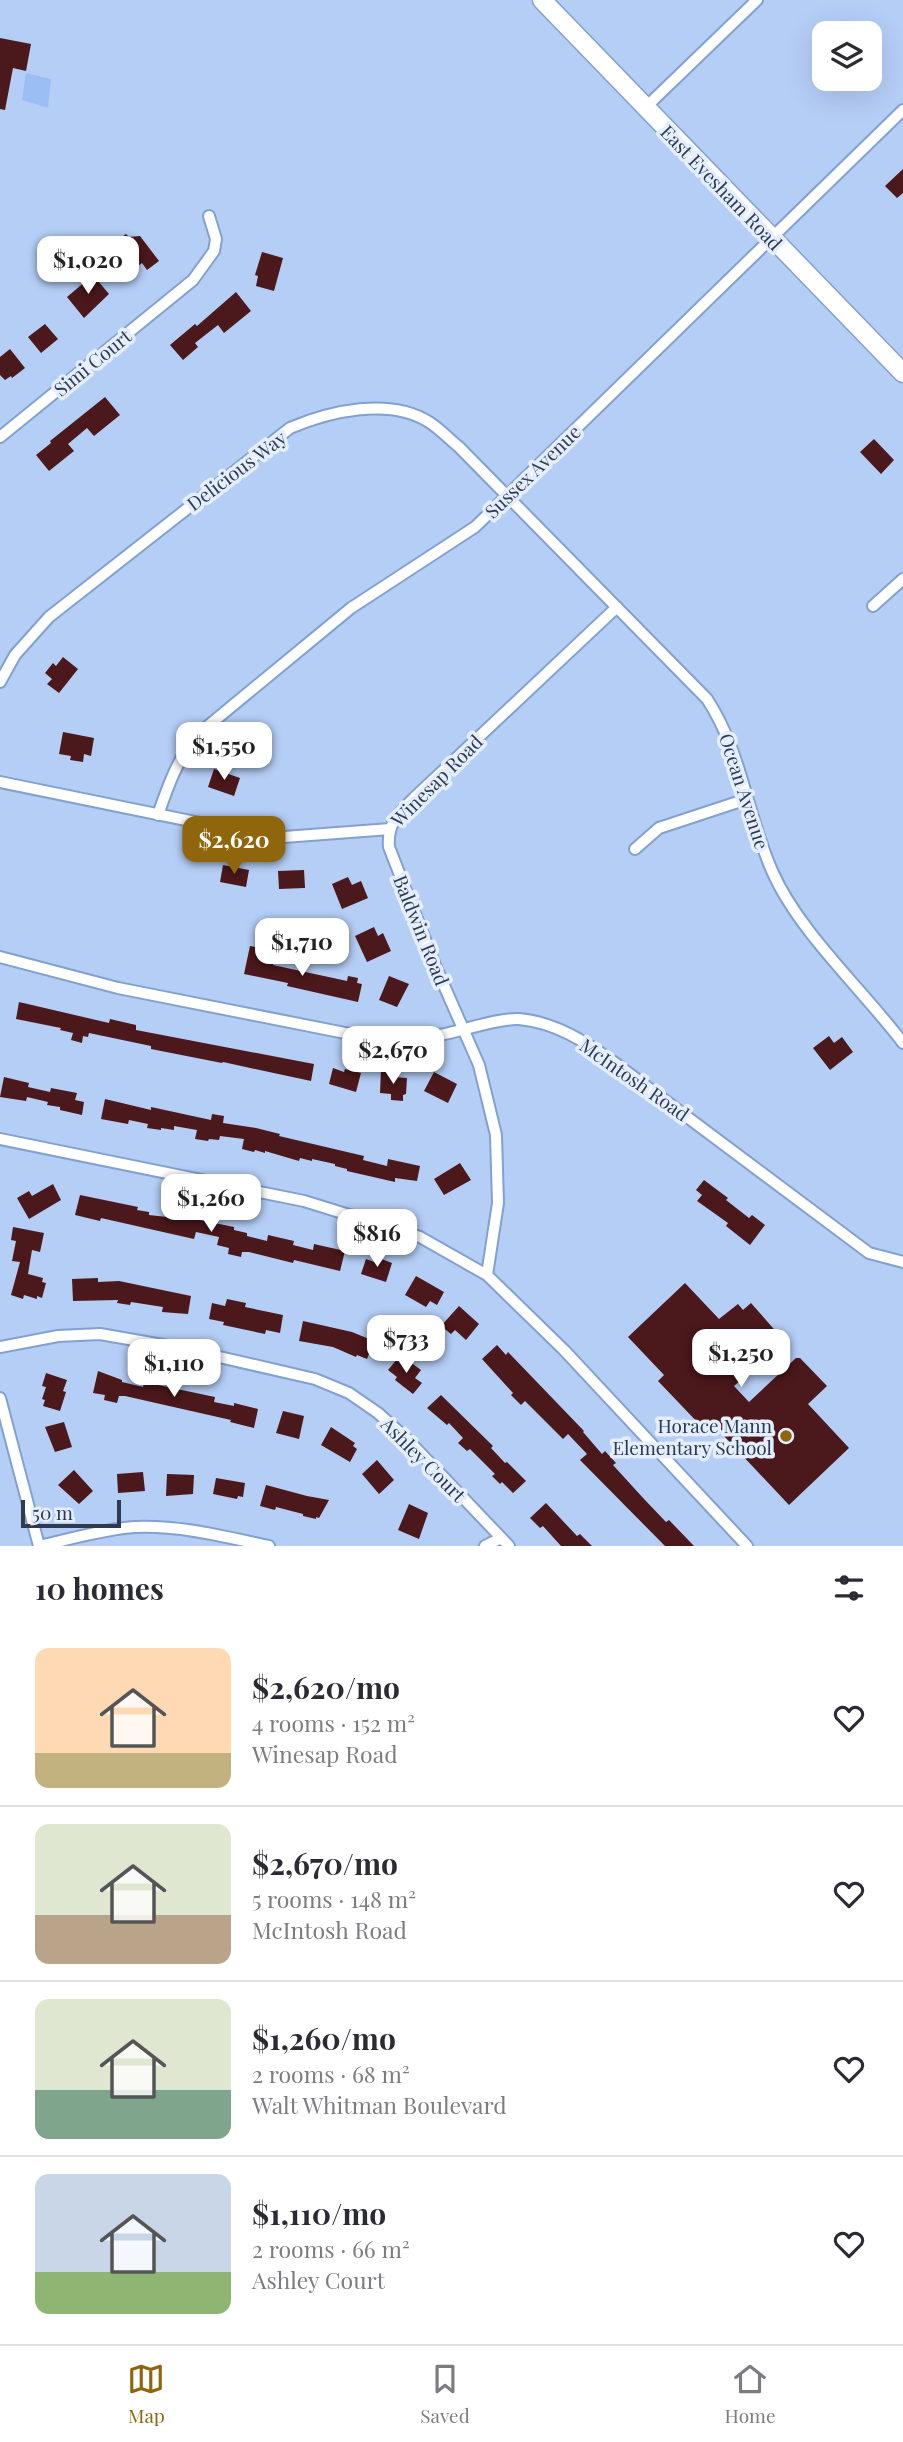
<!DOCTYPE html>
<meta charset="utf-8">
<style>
body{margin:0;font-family:"Playfair Display",serif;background:#f2f2f3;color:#2b2b33;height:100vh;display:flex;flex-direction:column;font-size:26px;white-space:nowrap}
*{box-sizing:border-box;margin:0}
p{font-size:23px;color:#7c7c81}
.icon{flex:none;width:38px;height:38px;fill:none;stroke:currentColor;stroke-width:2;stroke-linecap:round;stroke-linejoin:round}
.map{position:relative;height:1546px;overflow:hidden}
.sheet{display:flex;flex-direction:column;background:#fff;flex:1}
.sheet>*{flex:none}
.fabs{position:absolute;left:812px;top:21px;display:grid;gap:14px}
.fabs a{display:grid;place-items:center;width:70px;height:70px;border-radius:14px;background:#fff;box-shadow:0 7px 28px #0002;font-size:35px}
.scale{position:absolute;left:21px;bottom:18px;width:100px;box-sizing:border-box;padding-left:7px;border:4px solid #2e3b4f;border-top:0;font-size:19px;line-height:24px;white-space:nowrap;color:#2e3b4f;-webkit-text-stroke:5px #e4eefe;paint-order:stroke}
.price{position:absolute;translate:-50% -60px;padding:0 16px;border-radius:14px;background:#fff;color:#222;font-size:23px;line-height:46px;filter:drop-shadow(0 2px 4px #0008)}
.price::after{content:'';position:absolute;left:50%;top:42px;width:21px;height:16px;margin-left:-10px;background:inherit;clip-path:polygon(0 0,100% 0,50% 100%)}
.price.selected{background:#8f660c;color:#fff}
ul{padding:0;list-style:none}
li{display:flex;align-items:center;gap:21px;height:175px;padding:0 35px}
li+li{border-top:2px solid #e1e1e2}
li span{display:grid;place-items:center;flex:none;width:196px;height:140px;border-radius:14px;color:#555}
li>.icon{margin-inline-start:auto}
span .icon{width:84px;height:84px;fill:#fffc;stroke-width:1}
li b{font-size:30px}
h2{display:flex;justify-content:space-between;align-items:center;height:84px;padding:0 35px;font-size:30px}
.menu{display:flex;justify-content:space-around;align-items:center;height:98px;border-top:2px solid #e1e1e2;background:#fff;font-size:19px;color:#7c7c81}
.menu a{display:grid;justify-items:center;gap:4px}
.menu .selected{color:#8f660c}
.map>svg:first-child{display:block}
</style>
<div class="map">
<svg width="903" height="1546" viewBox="0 0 903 1546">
<rect width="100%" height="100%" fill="#b5cef6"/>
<!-- green -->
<path fill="#9bbef4" d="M26 73 51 79 48 108 22 100Z"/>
<!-- building -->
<path fill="#4b181b" d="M0 38 31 44 26 71 13 68 5 110 0 109Z
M903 169V193L897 198 885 186Z
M126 234 129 237 140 236 159 261 147 270 142 263 124 277 111 260 121 253 113 243Z
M262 252 283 258 274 291 256 286 258 276 255 275Z
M93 275 109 294 84 318 67 297Z
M236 292 251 311 224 333 218 325 195 343 198 347 183 360 170 345 195 324 197 326Z
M45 324 58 339 41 353 28 337Z
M10 349 25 368 12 378 11 376 5 380 0 375V357Z
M105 397 120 415 94 436 87 428 68 444 74 451 49 471 36 455 51 443 50 441Z
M874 439 894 460 881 474 860 452Z
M63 657 78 669 59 693 47 684 52 679 45 673 53 663 56 666Z
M63 732 94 738 91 756 84 754 83 762 70 760 71 756 59 754Z
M214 769 240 778 234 796 208 787Z
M223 865 249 870 246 887 220 882Z
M304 870 305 888 279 889 278 871Z
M348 877 352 885 361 881 368 898 342 909 332 884Z
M374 927 378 936 383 933 391 951 367 962 355 936Z
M250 946 262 948 260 960 274 962 273 965 347 981 348 976 358 978 357 983 362 984 358 1002 287 986 288 983 244 974Z
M389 976 409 984 397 1007 379 1000Z
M19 1002 109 1023 110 1019 136 1025V1030L314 1064 311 1081 223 1062 222 1063 151 1049V1046L89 1033 88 1037 83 1036 82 1043 71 1040 73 1033 60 1030 61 1028 16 1019Z
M829 1036 834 1043 842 1037 853 1052 830 1070 813 1048Z
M333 1068 344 1072 345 1069 361 1073 356 1092 329 1084Z
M381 1070 393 1071V1077L407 1078 406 1094 403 1095V1101L391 1100V1094L380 1093Z
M434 1072 457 1084 448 1103 424 1091Z
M4 1077 29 1083 28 1087 50 1092 51 1088 77 1093 75 1100 84 1102 82 1115 60 1110V1107L47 1105 48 1102 27 1097 26 1101 0 1097Z
M105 1099 151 1110V1107L211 1120 212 1114 224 1116 223 1123 256 1128 280 1134 279 1136 364 1156 363 1160 387 1166 388 1159 420 1166 417 1181 395 1178V1182L347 1171V1169L335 1166V1164L312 1159V1161L300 1158 299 1161 265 1151V1153L255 1150 254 1152 242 1149 244 1139 220 1136 219 1140 209 1139 208 1141 195 1139 197 1130 174 1126V1130L161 1128V1130L147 1128 148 1124 129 1120 128 1124 101 1119Z
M460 1163 471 1180 444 1195 434 1179Z
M704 1180 728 1198 726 1200 749 1218 752 1215 765 1225 750 1245 726 1226 728 1223 697 1201 702 1195 696 1190Z
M53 1184 61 1200 29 1219 17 1198 29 1191 32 1196Z
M80 1195 138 1207 137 1210 149 1212V1215L185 1219V1217L234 1227V1230L247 1233V1236L267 1241 268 1235 294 1241 293 1245 313 1250 314 1244 345 1251 340 1271 294 1260 293 1263 249 1252H242L241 1257 228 1254 229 1248 217 1245 219 1237 196 1232 194 1239 101 1218 100 1221 75 1215Z
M13 1227 44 1233 40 1252 32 1250 28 1274 43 1278 42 1282 46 1283 42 1298 37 1296V1299L24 1295 23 1299 11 1295 20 1262 12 1261 16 1241 11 1240Z
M379 1258 392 1263 386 1282 361 1274 366 1259 377 1263Z
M416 1276 444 1292 437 1305 430 1301 426 1307 405 1295Z
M98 1278V1282L119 1281 191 1296 188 1314 162 1312 163 1307 131 1302 130 1305 117 1303 118 1300 73 1301 72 1279Z
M685 1283 719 1319 738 1304 743 1310 751 1303 779 1335 771 1342 777 1349 734 1386 749 1402 796 1358H800L827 1386 808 1404 849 1448 789 1505 708 1419 701 1426 658 1381 664 1375 628 1337Z
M227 1299 246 1303 245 1307 283 1315 280 1333 266 1330 265 1334 223 1325 224 1322 209 1319 212 1303 225 1306Z
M459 1306 479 1324 466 1340 455 1330 451 1334 441 1326Z
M303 1321 352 1332 374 1341 367 1359 357 1355 356 1357 333 1347 299 1341Z
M497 1345 506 1355 508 1352 584 1431 583 1432 602 1454 605 1451 616 1463 613 1465 644 1499 666 1522 669 1520 694 1546H665L580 1460 587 1454 568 1434 563 1439 525 1401 521 1405 511 1395 513 1393 482 1359Z
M398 1358 408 1366 410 1362 421 1370 415 1378 422 1383 413 1394 395 1380 397 1377 388 1370Z
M98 1371 122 1380V1382L143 1387 144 1382 215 1397 214 1402 234 1406V1403L258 1409 254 1428 230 1422 231 1420 125 1396H119L117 1403 104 1400 105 1395 93 1393Z
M46 1373 67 1380 63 1391 66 1392 60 1411 43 1406 45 1400 42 1399 46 1387 42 1386Z
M441 1395 493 1446 491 1448 505 1463 507 1462 526 1481 513 1493 502 1482 500 1484 492 1476 495 1474 470 1449 467 1451 458 1443 463 1438 449 1423 447 1425 427 1408Z
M283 1411 304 1416 299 1439 276 1433Z
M64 1422 72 1447 55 1452 45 1427Z
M331 1427 355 1443 353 1446 357 1449 350 1462 321 1445Z
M377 1460 394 1480 379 1494 362 1474Z
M74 1470 93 1491 79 1504 58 1485Z
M143 1472 145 1491 118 1493 117 1474Z
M167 1474 194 1475 193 1494 166 1496Z
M216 1478 245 1483 243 1497 238 1496 237 1499 213 1494Z
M266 1485 307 1496 329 1500 319 1518 316 1517V1519L303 1516V1514L276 1507 275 1510 260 1506Z
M546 1503 577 1536 580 1534 592 1546H561L543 1526 540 1528 530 1518Z
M409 1504 428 1513 419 1539 398 1530Z"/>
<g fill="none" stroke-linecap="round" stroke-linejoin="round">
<defs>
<path id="minor" d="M646 107 757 0
M0 437 193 280 214 251 216 239 209 216
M873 606 903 579
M0 682 15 655 49 617 290 428C330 411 390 397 429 422 440 429 449 439 459 447L707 699C742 752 747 816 773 873 800 933 863 990 903 1043
M0 782 264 836 284 837 390 829
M158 815C168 786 177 760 197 735L351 608 475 527 903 110
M635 849 659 828 747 799
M0 957 118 988 370 1038C394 1039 417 1039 440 1035 462 1031 498 1018 519 1019 555 1022 586 1042 615 1063L869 1253 903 1262
M0 1139 304 1201 420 1237 487 1275 564 1350 747 1546
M487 1275 498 1203 496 1135 479 1065 435 965 389 847C387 824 398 814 414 798L617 607
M0 1347 58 1336 100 1334 180 1348 315 1379 349 1393 378 1413 408 1440 509 1546
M0 1398 39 1546
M39 1546C71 1539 103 1529 135 1527 181 1525 225 1537 269 1546
M485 1546 501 1538"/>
<path id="primary" d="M542 0 903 373"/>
</defs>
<!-- minor casing -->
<use href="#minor" stroke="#82a0d0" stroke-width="14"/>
<!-- primary casing -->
<use href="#primary" stroke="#82a0d0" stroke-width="21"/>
<!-- minor -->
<use href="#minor" stroke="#fff" stroke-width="10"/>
<!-- primary -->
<use href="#primary" stroke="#fff" stroke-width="18"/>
</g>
<!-- markers -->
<circle fill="#8f660c" stroke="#e4eefe" stroke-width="2.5" cx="786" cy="1436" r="7"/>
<g text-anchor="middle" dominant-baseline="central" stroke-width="7" stroke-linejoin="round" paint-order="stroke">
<!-- street labels -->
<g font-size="19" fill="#2e3b4f" stroke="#e4eefe">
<text transform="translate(722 187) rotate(46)">East Evesham Road</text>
<text transform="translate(92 362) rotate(-39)">Simi Court</text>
<text transform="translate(236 470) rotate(-37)">Delicious Way</text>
<text transform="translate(532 471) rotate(-44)">Sussex Avenue</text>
<text transform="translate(436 780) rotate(-45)">Winesap Road</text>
<text transform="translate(745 791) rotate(72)">Ocean Avenue</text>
<text transform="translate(422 930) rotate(68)">Baldwin Road</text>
<text transform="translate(635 1079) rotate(35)">McIntosh Road</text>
<text transform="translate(424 1459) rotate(45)">Ashley Court</text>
</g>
<!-- poi labels -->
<g font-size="19" fill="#2e3b4f" stroke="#e4eefe" text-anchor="end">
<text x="772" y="1425">Horace Mann<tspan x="772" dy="22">Elementary School</tspan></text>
</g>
</g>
</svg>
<div class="fabs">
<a><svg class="icon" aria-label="layers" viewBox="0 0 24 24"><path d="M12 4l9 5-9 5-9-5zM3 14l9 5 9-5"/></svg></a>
</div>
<div class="scale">50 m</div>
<b class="price" style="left:88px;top:296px">$1,020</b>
<b class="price" style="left:224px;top:782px">$1,550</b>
<b class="price selected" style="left:234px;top:876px">$2,620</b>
<b class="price" style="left:302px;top:978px">$1,710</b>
<b class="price" style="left:393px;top:1086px">$2,670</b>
<b class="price" style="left:211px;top:1234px">$1,260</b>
<b class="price" style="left:377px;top:1269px">$816</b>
<b class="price" style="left:406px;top:1375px">$733</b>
<b class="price" style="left:741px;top:1389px">$1,250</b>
<b class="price" style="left:174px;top:1399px">$1,110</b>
</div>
<section class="sheet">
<h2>10 homes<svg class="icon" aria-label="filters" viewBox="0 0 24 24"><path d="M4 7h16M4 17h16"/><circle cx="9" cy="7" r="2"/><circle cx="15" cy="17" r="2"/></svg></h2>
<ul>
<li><span style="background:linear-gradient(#ffd9b3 75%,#c2b280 0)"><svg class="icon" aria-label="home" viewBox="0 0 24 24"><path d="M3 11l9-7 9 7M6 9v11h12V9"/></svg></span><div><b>$2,620/mo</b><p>4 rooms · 152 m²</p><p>Winesap Road</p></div><svg class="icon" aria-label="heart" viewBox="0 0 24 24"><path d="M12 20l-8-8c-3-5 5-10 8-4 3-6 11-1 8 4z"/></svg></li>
<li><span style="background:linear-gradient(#dfe7d0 65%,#b9a48a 0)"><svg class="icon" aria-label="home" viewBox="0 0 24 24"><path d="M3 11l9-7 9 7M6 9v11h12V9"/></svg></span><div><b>$2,670/mo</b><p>5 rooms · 148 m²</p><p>McIntosh Road</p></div><svg class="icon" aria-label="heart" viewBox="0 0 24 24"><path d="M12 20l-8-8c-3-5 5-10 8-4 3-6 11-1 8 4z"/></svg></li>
<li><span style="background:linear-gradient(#dfe7d0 65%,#7fa58c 0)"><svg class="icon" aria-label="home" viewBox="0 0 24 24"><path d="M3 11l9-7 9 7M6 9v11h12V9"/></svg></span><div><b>$1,260/mo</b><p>2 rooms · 68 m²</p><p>Walt Whitman Boulevard</p></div><svg class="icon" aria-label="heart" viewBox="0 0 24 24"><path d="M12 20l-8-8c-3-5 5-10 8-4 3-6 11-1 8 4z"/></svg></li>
<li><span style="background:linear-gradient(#c9d6e8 70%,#8fb573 0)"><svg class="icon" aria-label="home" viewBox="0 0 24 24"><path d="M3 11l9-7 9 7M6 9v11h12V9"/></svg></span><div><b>$1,110/mo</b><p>2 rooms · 66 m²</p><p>Ashley Court</p></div><svg class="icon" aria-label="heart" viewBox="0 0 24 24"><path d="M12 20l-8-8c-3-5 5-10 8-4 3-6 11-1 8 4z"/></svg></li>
</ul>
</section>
<nav class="menu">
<a class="selected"><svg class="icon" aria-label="map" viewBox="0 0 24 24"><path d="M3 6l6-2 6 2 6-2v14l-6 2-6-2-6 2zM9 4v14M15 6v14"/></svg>Map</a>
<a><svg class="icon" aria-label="saved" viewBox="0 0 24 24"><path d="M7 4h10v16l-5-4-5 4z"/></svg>Saved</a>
<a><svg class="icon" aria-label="home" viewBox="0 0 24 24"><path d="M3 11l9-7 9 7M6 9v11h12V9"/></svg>Home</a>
</nav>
